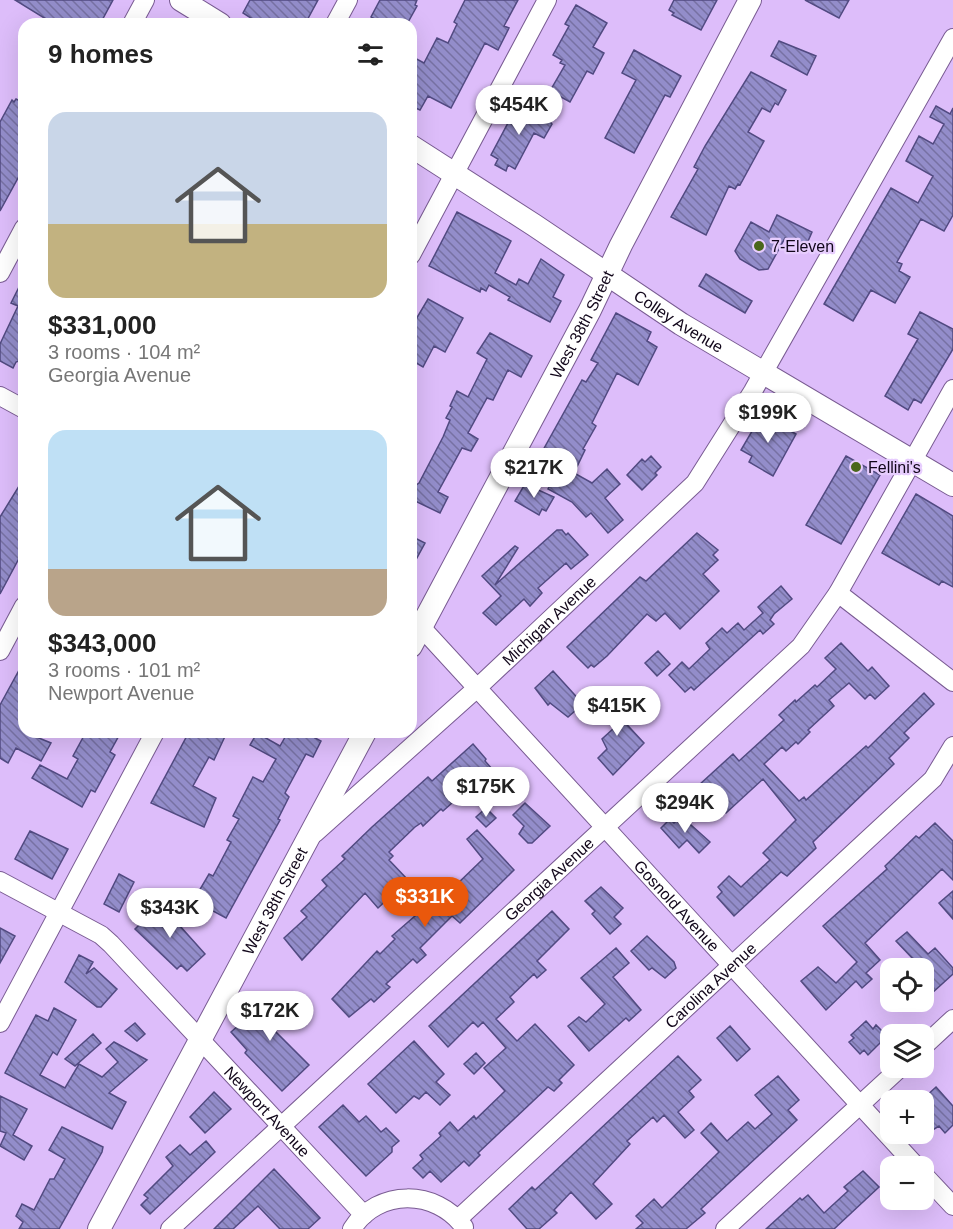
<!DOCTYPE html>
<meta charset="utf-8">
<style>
body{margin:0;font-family:Arial,sans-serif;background:#f2f2f2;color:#222;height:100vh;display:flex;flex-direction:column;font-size:22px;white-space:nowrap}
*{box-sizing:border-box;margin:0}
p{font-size:20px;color:#767676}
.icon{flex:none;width:33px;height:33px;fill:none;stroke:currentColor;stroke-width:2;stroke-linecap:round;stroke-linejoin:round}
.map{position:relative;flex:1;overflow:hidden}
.panel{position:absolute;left:18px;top:18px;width:399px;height:720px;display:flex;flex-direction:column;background:#fff;border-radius:18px;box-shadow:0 6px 24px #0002}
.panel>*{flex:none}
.buttons{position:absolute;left:880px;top:958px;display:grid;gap:12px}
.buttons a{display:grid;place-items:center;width:54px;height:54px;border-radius:12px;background:#fff;box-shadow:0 6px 24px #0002;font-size:30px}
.price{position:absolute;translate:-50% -51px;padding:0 14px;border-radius:21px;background:#fff;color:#222;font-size:20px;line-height:39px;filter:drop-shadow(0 2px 3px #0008)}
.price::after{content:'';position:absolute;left:50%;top:36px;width:18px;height:14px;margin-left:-9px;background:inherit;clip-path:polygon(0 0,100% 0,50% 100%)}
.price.selected{background:#ea580c;color:#fff}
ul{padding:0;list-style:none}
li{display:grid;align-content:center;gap:12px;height:318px;padding:0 30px}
li span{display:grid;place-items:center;height:186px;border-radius:18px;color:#555}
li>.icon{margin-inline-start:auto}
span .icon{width:108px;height:108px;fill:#fffc;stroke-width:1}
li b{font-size:26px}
h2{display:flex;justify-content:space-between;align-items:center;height:72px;padding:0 30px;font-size:26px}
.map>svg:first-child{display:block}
</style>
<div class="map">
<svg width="953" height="1229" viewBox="0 0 953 1229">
<defs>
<pattern id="building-back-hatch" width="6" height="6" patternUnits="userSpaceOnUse" patternTransform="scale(1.5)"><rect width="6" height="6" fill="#938dca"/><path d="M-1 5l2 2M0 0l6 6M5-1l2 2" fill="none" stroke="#7771a3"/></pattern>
</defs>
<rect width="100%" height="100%" fill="#ddbdfa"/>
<!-- building -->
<path fill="url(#building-back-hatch)" stroke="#514a81" stroke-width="1.5" d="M15 0H113L100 24H54Z
M250 0H318L305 24H260L243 13Z
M380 0H417L415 5 417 6 407 24H384L371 17Z
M465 0H518L504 26 509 28 498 50 485 43 451 108 428 96 420 110 411 106V56L424 63 437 38 448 43 457 24 454 22Z
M674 0H717L701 30 672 15 674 13 669 10Z
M805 0H849L839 18Z
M576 5 607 23 593 47 604 53 593 74 587 71 570 102 550 91 565 65 560 63 562 60 553 55 569 26 565 24Z
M779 41 816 56 807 75 771 56Z
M634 50 681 76 670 97 665 95 634 153 605 138 636 80 622 73Z
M751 72 786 90 778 105 775 103 770 112 762 108 748 132 764 141 740 185 738 184 735 189 729 186 706 235 671 217 698 169 694 167 705 146Z
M16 99 24 103V167L0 211V122L12 100 14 102Z
M519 102 544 115 552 124 544 138 534 133 515 169 508 165 506 171 495 165 498 159 491 155Z
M936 106 950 114 953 108V215L944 231 921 219 897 262 902 264 899 271 910 277 895 303 871 290 853 321 824 304 891 188 918 203 933 176 906 161 919 136 933 144 944 124 930 117Z
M457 212 511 241 495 273 516 285 519 279 528 284 541 259 564 275 553 297 561 301 550 322 508 300 510 297 489 285 486 291 481 288 480 292 429 266Z
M777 215 812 232 805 248 785 238 768 269 759 270 740 259 735 251 751 222 769 232Z
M706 274 752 301 745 313 699 286Z
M24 277V359L16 362 13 368 0 361V344L18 306 11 303Z
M428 299 463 318 445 352 434 346 423 367 411 360V319L415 321Z
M920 312 953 329V349L921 403 914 399 908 410 885 396 918 339 908 334Z
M616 313 651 332 647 341 657 347 638 385 617 373 592 423 596 426 583 449 585 450 574 473 592 483 607 469 620 484 605 498 623 520 608 533 591 513 586 517 572 502 548 489 562 463 542 452 582 380 586 382 598 363 591 360Z
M490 333 532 356 521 377 508 370 493 400 487 398 468 433 478 439 471 451 462 448 438 492 448 497 440 513 411 499V482L416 485 419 483 443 437 450 420 446 418 452 407 450 406 457 391 468 397 487 359 477 353Z
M762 414 796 434 773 476 749 462 752 456 741 450Z
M651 456 661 467 655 473 657 475 642 490 627 475 642 459 645 462Z
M846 456 880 475 841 544 806 525Z
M24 478V549L0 594V517Z
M525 484 554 497 546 511 542 509 539 515 515 501Z
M916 494 953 516V587L942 581 939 585 882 553Z
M557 530H562L566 535 568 533 588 555 571 569 566 563 538 588 542 593 530 606 524 599 496 625 483 613 501 596 482 576 515 546 518 548 495 585Z
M697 533 718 550 713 555 718 560 703 574 719 591 680 629 665 613 656 621 647 614 607 656 594 667 591 665 588 668 567 647 640 577 646 581Z
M411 536 425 543 411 569Z
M781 586 792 599 774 614 770 620 774 624 763 634 760 630 694 690 691 687 685 692 669 675 682 662 689 669 710 649 706 643 722 628 727 633 738 623 744 630 763 613 758 607Z
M841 643 868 671 872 667 889 686 875 699 870 694 865 699 849 683 829 700 834 706 808 730 810 732 798 744 796 742 786 751 782 747 764 764 799 801 804 797 806 800 866 746 868 748 924 693 934 704 904 733 909 738 889 758 894 764 813 842 816 848 787 876 781 872 734 916 717 897 722 892 718 887 729 876 741 887 770 860 763 853 796 820 763 779 726 813 699 785 733 754 739 761 784 720 779 715 795 700 796 702 815 685 817 687 836 669 825 658Z
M658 651 670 664 657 676 645 663Z
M24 661V732L51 743 41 761 16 748 8 763 0 758V705Z
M553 671 583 704 568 717 550 703 548 705 535 688Z
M610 694 624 710 618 715 644 743 613 775 598 758 607 749 602 739 614 728 595 707Z
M86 732H121L110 752 115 755 95 792 91 790 82 807 32 778 40 765 67 779 78 759 73 756Z
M189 732H227L214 760 209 757 193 786 216 798 204 827 151 803Z
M288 732H304L321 741 313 757 306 754 285 793 289 797 278 819 280 820 226 918 198 903 202 893 199 891 209 874 213 876 231 842 227 840 239 819 233 816 253 777 263 782 276 759 250 745 257 733 280 746Z
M473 744 486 759 485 761 493 770 491 772 500 781 485 794 468 775 445 795 452 803 443 811 441 809 423 826 421 823 415 827 389 852 393 856 389 860 408 880 378 908 365 893 302 960 284 938 307 917 301 911 327 886 322 880 345 859 342 856 372 827 428 777 432 781Z
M525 803 550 826 532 843H528L519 834 524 826 513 815Z
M486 808 496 818 486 827 476 817Z
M681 816 710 842 699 853 687 840 679 848 661 828 670 819 674 823Z
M935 823 953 841V880L942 869 865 943 880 960 866 973 872 979 862 988 856 981 826 1010 801 981 818 967 836 983 857 962 823 926 887 869 885 866 916 836 919 838Z
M477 830 514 870 460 923 452 916 420 948 426 955 417 963 413 959 386 984 390 987 374 1002 371 999 349 1017 332 999 377 951 380 954 395 939 392 936 453 883 455 886 483 859 467 839Z
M30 831 68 849 52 879 15 859Z
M119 874 134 882 119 912 104 904Z
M601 887 623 908 614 917 621 924 610 934 592 914 595 911 585 901Z
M953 891V919L939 903Z
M158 907 160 909 163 907 205 954 187 971 181 965 177 969 135 929Z
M552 911 569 929 537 961 546 970 537 978 534 974 510 997 514 1002 496 1019 517 1041 535 1024 574 1065 559 1080 562 1083 554 1091 548 1087 478 1153 480 1155 469 1166 464 1161 441 1182 430 1171 423 1178 413 1168 423 1159 420 1155 441 1136 439 1133 450 1122 458 1131 474 1116 476 1119 505 1091 484 1068 506 1048 483 1022 478 1027 473 1022 448 1047 429 1026Z
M0 928 15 936 0 963Z
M907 932 928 954 935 948 953 968V974L931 994 924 986V969H904L914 960 896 941Z
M647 936 674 962 676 968 665 978 652 968 649 970 631 951Z
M616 948 629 963 613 977 641 1010 629 1021 626 1018 589 1051 568 1026 579 1017 586 1022 605 1004 581 978Z
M79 955 93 962 86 974 94 968 117 989 101 1007H97L65 982Z
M287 995 297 1006 273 1029 309 1065 282 1091 245 1053 247 1050 231 1032 241 1023 244 1015 269 996 277 1005Z
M54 1008 76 1020 57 1055 53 1052 40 1075 65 1088 79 1064 102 1077 118 1062 106 1049 114 1042 147 1060 109 1093 126 1102 112 1129 5 1073 36 1015 48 1021Z
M866 1021 873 1029 876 1025 887 1036 868 1055 864 1050 860 1054 849 1042 854 1038 851 1035Z
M135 1023 145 1034 137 1041 125 1031Z
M730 1026 750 1049 737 1061 717 1038Z
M93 1034 101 1043 75 1066 65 1059Z
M414 1041 444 1074 436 1082 450 1095 440 1105 426 1092 419 1099 414 1096 396 1113 368 1084Z
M476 1053 485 1063 474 1074 464 1064Z
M678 1056 701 1080 689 1091 694 1097 678 1112 694 1130 685 1138 664 1115 657 1122 653 1117 627 1141 630 1144 593 1184 612 1204 596 1219 571 1192 554 1210 557 1213 539 1229H527L509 1209 532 1187 535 1190Z
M778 1076 799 1100 788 1110 797 1120 701 1209 705 1213 686 1229H636L643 1223 636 1216 654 1199 662 1208 719 1152 701 1133 711 1123 727 1141 748 1122 755 1129 772 1114 755 1095Z
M936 1087 953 1106V1125L945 1133 939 1126 931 1131 924 1124V1098Z
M214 1092 231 1109 205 1133 190 1117Z
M0 1096 27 1109 13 1135 32 1146 24 1160 0 1146 6 1133 0 1131Z
M343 1105 359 1122 366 1116 381 1132 386 1128 399 1141 392 1147V1152L366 1176 319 1127Z
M62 1127 103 1147 102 1152 59 1229H19L23 1222 16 1216 22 1204 34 1210 50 1179H54L65 1159 49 1150Z
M206 1141 215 1152 150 1214 141 1205 148 1198 144 1195 173 1166 166 1157 180 1145 190 1155Z
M274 1169 320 1218 308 1229H280L258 1206 233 1229H214Z
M863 1171 879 1187 834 1229H766L800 1198 802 1200 808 1195 824 1213 848 1191 844 1187Z"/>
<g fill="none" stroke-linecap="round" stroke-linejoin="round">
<defs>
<g id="minor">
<path d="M132 24 145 0"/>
<path d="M335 24 348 0"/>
<path d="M411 255 547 0"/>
<path d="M0 273 24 228"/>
<path d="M0 396 24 409"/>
<path d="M838 593 953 682"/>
<path id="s1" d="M411 621 421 627 917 1167"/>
<path d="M0 651 24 606"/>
<path id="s2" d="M315 833 476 689 695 483 753 391 953 38"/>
<path id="s3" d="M0 881 101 935 111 944 364 1215"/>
<path d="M0 1023 155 732"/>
<path d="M924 1046 953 1019"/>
<path d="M924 1175 953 1206"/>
<path id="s4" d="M458 1219 933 779 953 746"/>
<path id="s5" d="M170 1229 801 646 838 593 953 389"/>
<path d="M352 1229C378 1188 436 1189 464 1227"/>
<path d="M725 1229 900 1068"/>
</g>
<g id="major">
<path d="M181 0 220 24"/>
<path id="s6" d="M411 146 534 225 681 324 953 485"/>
<path id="s7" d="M411 646 590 310 621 245 750 0"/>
<path id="s8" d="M99 1229 365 732"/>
</g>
</defs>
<!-- minor casing -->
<use href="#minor" stroke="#795b92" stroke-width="20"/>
<!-- major casing -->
<use href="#major" stroke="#795b92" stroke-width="24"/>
<!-- minor -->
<use href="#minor" stroke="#fff" stroke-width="18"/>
<!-- major -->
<use href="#major" stroke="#fff" stroke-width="22"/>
</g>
<!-- markers -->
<g fill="#4a671b" stroke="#e7cdfe" stroke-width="2">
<circle cx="759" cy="246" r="6"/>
<circle cx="856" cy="467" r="6"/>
</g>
<g text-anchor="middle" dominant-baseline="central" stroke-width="4.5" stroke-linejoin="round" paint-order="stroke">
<!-- poi labels -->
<g font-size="16" fill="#11061a" stroke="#e7cdfe" text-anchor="start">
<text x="771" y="246">7-Eleven</text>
<text x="868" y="467">Fellini's</text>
</g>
<!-- street labels -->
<g font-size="16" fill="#11061a" stroke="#e7cdfe">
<text stroke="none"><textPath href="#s6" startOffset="320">Colley Avenue</textPath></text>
<text stroke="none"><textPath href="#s7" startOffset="364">West 38th Street</textPath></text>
<text stroke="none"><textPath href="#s2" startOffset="316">Michigan Avenue</textPath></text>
<text stroke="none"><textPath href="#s5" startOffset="516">Georgia Avenue</textPath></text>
<text stroke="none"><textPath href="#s8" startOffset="372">West 38th Street</textPath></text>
<text stroke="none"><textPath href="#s1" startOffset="390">Gosnold Avenue</textPath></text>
<text stroke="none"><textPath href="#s4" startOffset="344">Carolina Avenue</textPath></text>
<text stroke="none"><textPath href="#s3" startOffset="357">Newport Avenue</textPath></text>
</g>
</g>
</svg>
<div class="buttons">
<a><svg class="icon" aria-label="locate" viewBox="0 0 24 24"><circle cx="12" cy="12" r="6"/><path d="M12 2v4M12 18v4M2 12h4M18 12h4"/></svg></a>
<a><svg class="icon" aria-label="layers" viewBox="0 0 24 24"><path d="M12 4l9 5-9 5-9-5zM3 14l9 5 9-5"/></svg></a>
<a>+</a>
<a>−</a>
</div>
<b class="price" style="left:519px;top:136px">$454K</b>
<b class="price" style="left:768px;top:444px">$199K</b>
<b class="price" style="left:534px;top:499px">$217K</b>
<b class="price" style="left:617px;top:737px">$415K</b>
<b class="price" style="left:486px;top:818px">$175K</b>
<b class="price" style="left:685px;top:834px">$294K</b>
<b class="price selected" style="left:425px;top:928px">$331K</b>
<b class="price" style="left:170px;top:939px">$343K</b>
<b class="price" style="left:270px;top:1042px">$172K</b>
<section class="panel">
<h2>9 homes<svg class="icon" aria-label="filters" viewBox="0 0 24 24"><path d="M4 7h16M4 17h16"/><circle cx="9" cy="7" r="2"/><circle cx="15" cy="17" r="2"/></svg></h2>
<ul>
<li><span style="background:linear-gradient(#c9d6e8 60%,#c2b280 0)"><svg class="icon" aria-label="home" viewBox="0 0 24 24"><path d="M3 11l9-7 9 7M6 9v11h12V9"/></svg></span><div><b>$331,000</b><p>3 rooms · 104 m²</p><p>Georgia Avenue</p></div></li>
<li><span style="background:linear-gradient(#bfe0f5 75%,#b9a48a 0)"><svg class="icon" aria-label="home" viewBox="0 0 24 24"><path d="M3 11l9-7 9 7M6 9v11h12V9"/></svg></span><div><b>$343,000</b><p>3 rooms · 101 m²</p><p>Newport Avenue</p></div></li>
</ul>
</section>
</div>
